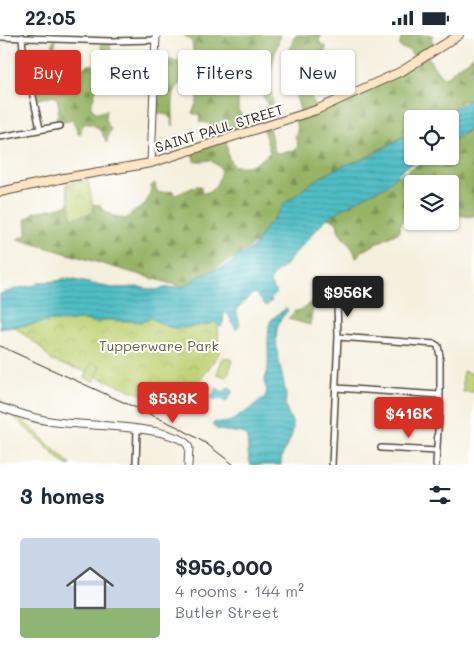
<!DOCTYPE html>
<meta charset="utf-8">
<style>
body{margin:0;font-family:Mali,sans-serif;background:#f6f6f7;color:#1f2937;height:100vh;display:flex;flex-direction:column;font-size:19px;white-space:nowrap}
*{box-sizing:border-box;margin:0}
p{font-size:16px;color:#747a83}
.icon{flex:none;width:28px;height:28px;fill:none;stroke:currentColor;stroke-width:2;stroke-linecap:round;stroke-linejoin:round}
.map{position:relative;height:430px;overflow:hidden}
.drawer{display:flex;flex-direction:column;background:#fff;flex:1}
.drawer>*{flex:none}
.top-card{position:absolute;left:15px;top:15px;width:445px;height:45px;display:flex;gap:10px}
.buttons{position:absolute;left:404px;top:75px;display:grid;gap:10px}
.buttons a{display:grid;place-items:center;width:55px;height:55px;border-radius:5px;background:#fff;box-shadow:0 1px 4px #0004;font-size:25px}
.price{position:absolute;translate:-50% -42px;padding:0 11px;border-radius:5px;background:#d93025;color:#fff;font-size:16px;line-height:32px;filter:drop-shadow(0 1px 2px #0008)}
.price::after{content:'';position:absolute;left:50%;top:30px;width:15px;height:11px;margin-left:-8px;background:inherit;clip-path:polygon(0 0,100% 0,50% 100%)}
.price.current{background:#222;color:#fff}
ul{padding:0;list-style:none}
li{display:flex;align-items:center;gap:15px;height:125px;padding:0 20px}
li+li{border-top:1px solid #e0e1e3}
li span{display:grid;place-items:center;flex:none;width:140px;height:100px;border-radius:5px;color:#555}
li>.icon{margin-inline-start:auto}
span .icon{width:60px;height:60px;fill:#fffc;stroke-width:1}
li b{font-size:21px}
h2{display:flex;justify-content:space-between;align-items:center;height:60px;padding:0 20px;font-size:21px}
.tag{padding:0 18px;border-radius:5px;background:#fff;box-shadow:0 1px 4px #0004;font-size:18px;line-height:45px}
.tag.current{background:#d93025;color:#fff}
.status{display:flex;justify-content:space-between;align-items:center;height:35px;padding:0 25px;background:#fff;direction:ltr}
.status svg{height:14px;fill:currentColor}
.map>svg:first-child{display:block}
</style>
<div class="status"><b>22:05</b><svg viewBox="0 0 49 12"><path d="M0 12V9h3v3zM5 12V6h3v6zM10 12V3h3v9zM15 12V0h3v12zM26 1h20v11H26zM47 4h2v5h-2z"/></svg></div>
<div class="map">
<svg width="474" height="430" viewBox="0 0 474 430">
<defs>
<pattern id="forest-firs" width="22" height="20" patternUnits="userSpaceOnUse" patternTransform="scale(1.25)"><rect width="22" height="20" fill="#97b466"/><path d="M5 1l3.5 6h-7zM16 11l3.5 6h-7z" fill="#7c9353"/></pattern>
<pattern id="park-crowns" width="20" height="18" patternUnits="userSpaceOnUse" patternTransform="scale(1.25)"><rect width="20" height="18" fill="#bfd275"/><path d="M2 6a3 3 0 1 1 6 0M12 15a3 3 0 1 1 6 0" fill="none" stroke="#a5b465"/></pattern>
<pattern id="water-rules" width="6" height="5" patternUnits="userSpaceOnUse" patternTransform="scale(1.25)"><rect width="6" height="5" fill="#50bec6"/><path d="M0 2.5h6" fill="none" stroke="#449ba0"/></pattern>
</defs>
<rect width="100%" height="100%" fill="#fff"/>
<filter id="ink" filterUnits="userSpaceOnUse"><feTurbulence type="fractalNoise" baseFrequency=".02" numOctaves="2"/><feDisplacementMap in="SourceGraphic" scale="10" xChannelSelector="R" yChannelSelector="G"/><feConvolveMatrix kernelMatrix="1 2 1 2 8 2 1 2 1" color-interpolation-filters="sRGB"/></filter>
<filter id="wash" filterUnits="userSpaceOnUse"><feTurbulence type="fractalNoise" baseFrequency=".0096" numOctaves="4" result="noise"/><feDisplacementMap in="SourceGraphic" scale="20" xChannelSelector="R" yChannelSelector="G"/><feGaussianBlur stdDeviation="1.12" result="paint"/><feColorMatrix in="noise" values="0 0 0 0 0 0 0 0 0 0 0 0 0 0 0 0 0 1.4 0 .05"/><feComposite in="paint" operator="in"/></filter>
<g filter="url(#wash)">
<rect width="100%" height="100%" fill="#f5efdd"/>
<!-- forest -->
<path fill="url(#forest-firs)" stroke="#696f42" d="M184 0H280L273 26 270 47 273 68 268 71 262 58 249 54 238 59V75L246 85 248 97 226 105C228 113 227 123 232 129 234 133 251 131 255 129 258 127 268 120 270 117L263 94 269 92 274 115 277 118 295 116 298 111 295 101 298 94 294 84 302 80C297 68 296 54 286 46 284 36 290 10 295 0H322L319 4 320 8 326 12 325 21 313 23 305 29 299 30 296 33 298 48 311 52 312 64 316 76 417 27 409 15C395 12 400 12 402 0H433L431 3 437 15 428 21 433 31 443 42 450 40C459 27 464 31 474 20V63L462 66 456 70 450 77 435 84H412V100L378 115 360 126 274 186 254 209 235 222 182 252 17 204 25 201 27 197 26 183 31 182 34 177 57 173 72 168 100 170 101 173 111 180 125 184 130 181 132 177C144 174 150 164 151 151L155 148 156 154 159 158 173 156V159L176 160 196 151H201L202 158C214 159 221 143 221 133L210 125 195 127 191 116 220 105C217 92 213 88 200 87L199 80 192 78C200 61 200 58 185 47 168 52 174 76 173 91 170 77 166 80 153 78L156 24 189 27 194 21 192 6Z
M53 5H56L53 20 54 33 60 38H73L77 32 83 33 87 30 98 29 102 20 101 6 110 7 111 23 108 31C91 32 99 48 95 58 94 63 91 68 91 73L97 78 107 75C103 82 106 89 111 94L108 100 107 108C102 98 97 87 84 89L81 93V98L78 99 77 94 72 85 54 90 59 74 57 63 53 61 34 65 32 57 48 55 52 51 50 38 39 35 43 30H49L52 27Z
M474 92V181C468 183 458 179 450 180V149H412V177H409L400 189 399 197 364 215 356 223C353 206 339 207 337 188L330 183 317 185 346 163 404 138 432 121H450V107Z
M321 247 326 250 334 249 313 274 310 290 288 284 295 276 302 275 317 261 321 256Z"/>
<!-- park -->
<path fill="url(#park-crowns)" stroke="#7d7e4a" d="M88 145 94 177 72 183 66 149Z
M208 273 218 290 219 318 200 346 181 363 153 364 78 334 52 326 39 311 8 287Z
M463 336 474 339V357H463Z
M0 364 71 430H66L0 369Z"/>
<!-- pitch -->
<path fill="#bfd275" stroke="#7d7e4a" d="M223 322 233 325 227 342 217 339Z
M92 327 101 331 94 347 85 343Z"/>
<!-- water -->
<path fill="url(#water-rules)" stroke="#467472" d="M474 62V91L450 107V84H434Z
M412 96V121H426L402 135 387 150 361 163 327 183 290 224C285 234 273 236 270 248L277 258 271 263 272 266 266 271 255 258C250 260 249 262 245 266 235 277 236 273 240 289L236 295 228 279 226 277 224 279 223 288 221 292 215 287C207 290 200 290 192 292 172 295 168 293 151 283L142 287 106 285 98 288 83 285 61 287 54 286 0 294V259L19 253 35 250 40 247 57 246 65 243 112 253 139 252 155 255 164 253 182 252 200 241 230 229 236 222 254 212 266 192 271 187 285 168 311 148 337 133 369 122Z
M286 273 288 276C286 278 283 281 281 284 269 304 284 340 286 361 286 365 285 369 286 372 287 380 294 386 293 394 292 408 280 416 281 430H251C246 420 250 408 245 399 235 396 226 397 216 394L213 389 215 387 225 388 233 385 254 371 265 362 267 355 264 347C265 342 268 337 268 332 269 322 266 293 271 285 274 281 282 277 286 273Z
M229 352 233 356 226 367 221 364 213 366 210 363 217 353 223 357Z"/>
</g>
<g filter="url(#ink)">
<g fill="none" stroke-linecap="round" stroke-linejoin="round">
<defs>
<path id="minor" d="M0 2 110 6 156 5
M22 2 23 14 40 94
M0 102 60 91
M338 302 435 309 438 311 440 321V360L436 430
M336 353 440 360
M381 413 437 416
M136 430 137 394
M332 430 338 302 337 265"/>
<path id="tertiary" d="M151 128 156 0
M0 372C18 378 37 385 56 387 84 391 168 390 187 409L189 413 188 430"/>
<path id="secondary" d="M0 157 64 143 151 128 316 75 402 36 459 0"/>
</defs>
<!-- minor casing -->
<use href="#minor" stroke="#57483b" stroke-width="8"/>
<!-- tertiary casing -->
<use href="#tertiary" stroke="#57483b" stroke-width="9"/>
<!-- secondary casing -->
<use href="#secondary" stroke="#57483b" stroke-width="10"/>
<!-- minor -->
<use href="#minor" stroke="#fff" stroke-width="5"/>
<!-- tertiary -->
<use href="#tertiary" stroke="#fff" stroke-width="7"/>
<!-- secondary -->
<use href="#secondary" stroke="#fde5c5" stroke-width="8"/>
<!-- rail -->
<path stroke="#3b2a1e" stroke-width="1" d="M0 311 178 392 207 409 234 430"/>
</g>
</g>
<g text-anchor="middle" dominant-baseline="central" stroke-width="4" stroke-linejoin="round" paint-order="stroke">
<!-- street labels -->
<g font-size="14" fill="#3b2a1e" stroke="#fff">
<text transform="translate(219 93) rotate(-17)">SAINT PAUL STREET</text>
</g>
<!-- park labels -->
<g font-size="14" fill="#635c38" stroke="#fff">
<text x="159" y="310">Tupperware Park</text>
</g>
</g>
</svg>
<div class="buttons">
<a><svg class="icon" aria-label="locate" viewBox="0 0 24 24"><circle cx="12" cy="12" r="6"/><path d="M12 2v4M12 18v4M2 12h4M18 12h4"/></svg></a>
<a><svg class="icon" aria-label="layers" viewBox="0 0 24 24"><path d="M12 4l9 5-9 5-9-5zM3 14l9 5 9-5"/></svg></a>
</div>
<b class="price current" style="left:348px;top:283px">$956K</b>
<b class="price" style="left:173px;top:389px">$533K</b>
<b class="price" style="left:409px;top:404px">$416K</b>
<div class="top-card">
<a class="tag current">Buy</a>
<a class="tag">Rent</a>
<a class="tag">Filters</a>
<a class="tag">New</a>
</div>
</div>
<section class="drawer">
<h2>3 homes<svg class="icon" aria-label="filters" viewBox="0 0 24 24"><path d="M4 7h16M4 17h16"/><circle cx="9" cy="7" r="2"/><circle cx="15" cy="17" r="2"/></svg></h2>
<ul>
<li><span style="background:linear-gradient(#c9d6e8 70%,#8fb573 0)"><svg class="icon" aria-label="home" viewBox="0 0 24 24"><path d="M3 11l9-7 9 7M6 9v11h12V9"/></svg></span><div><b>$956,000</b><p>4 rooms · 144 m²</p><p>Butler Street</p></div></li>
</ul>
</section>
